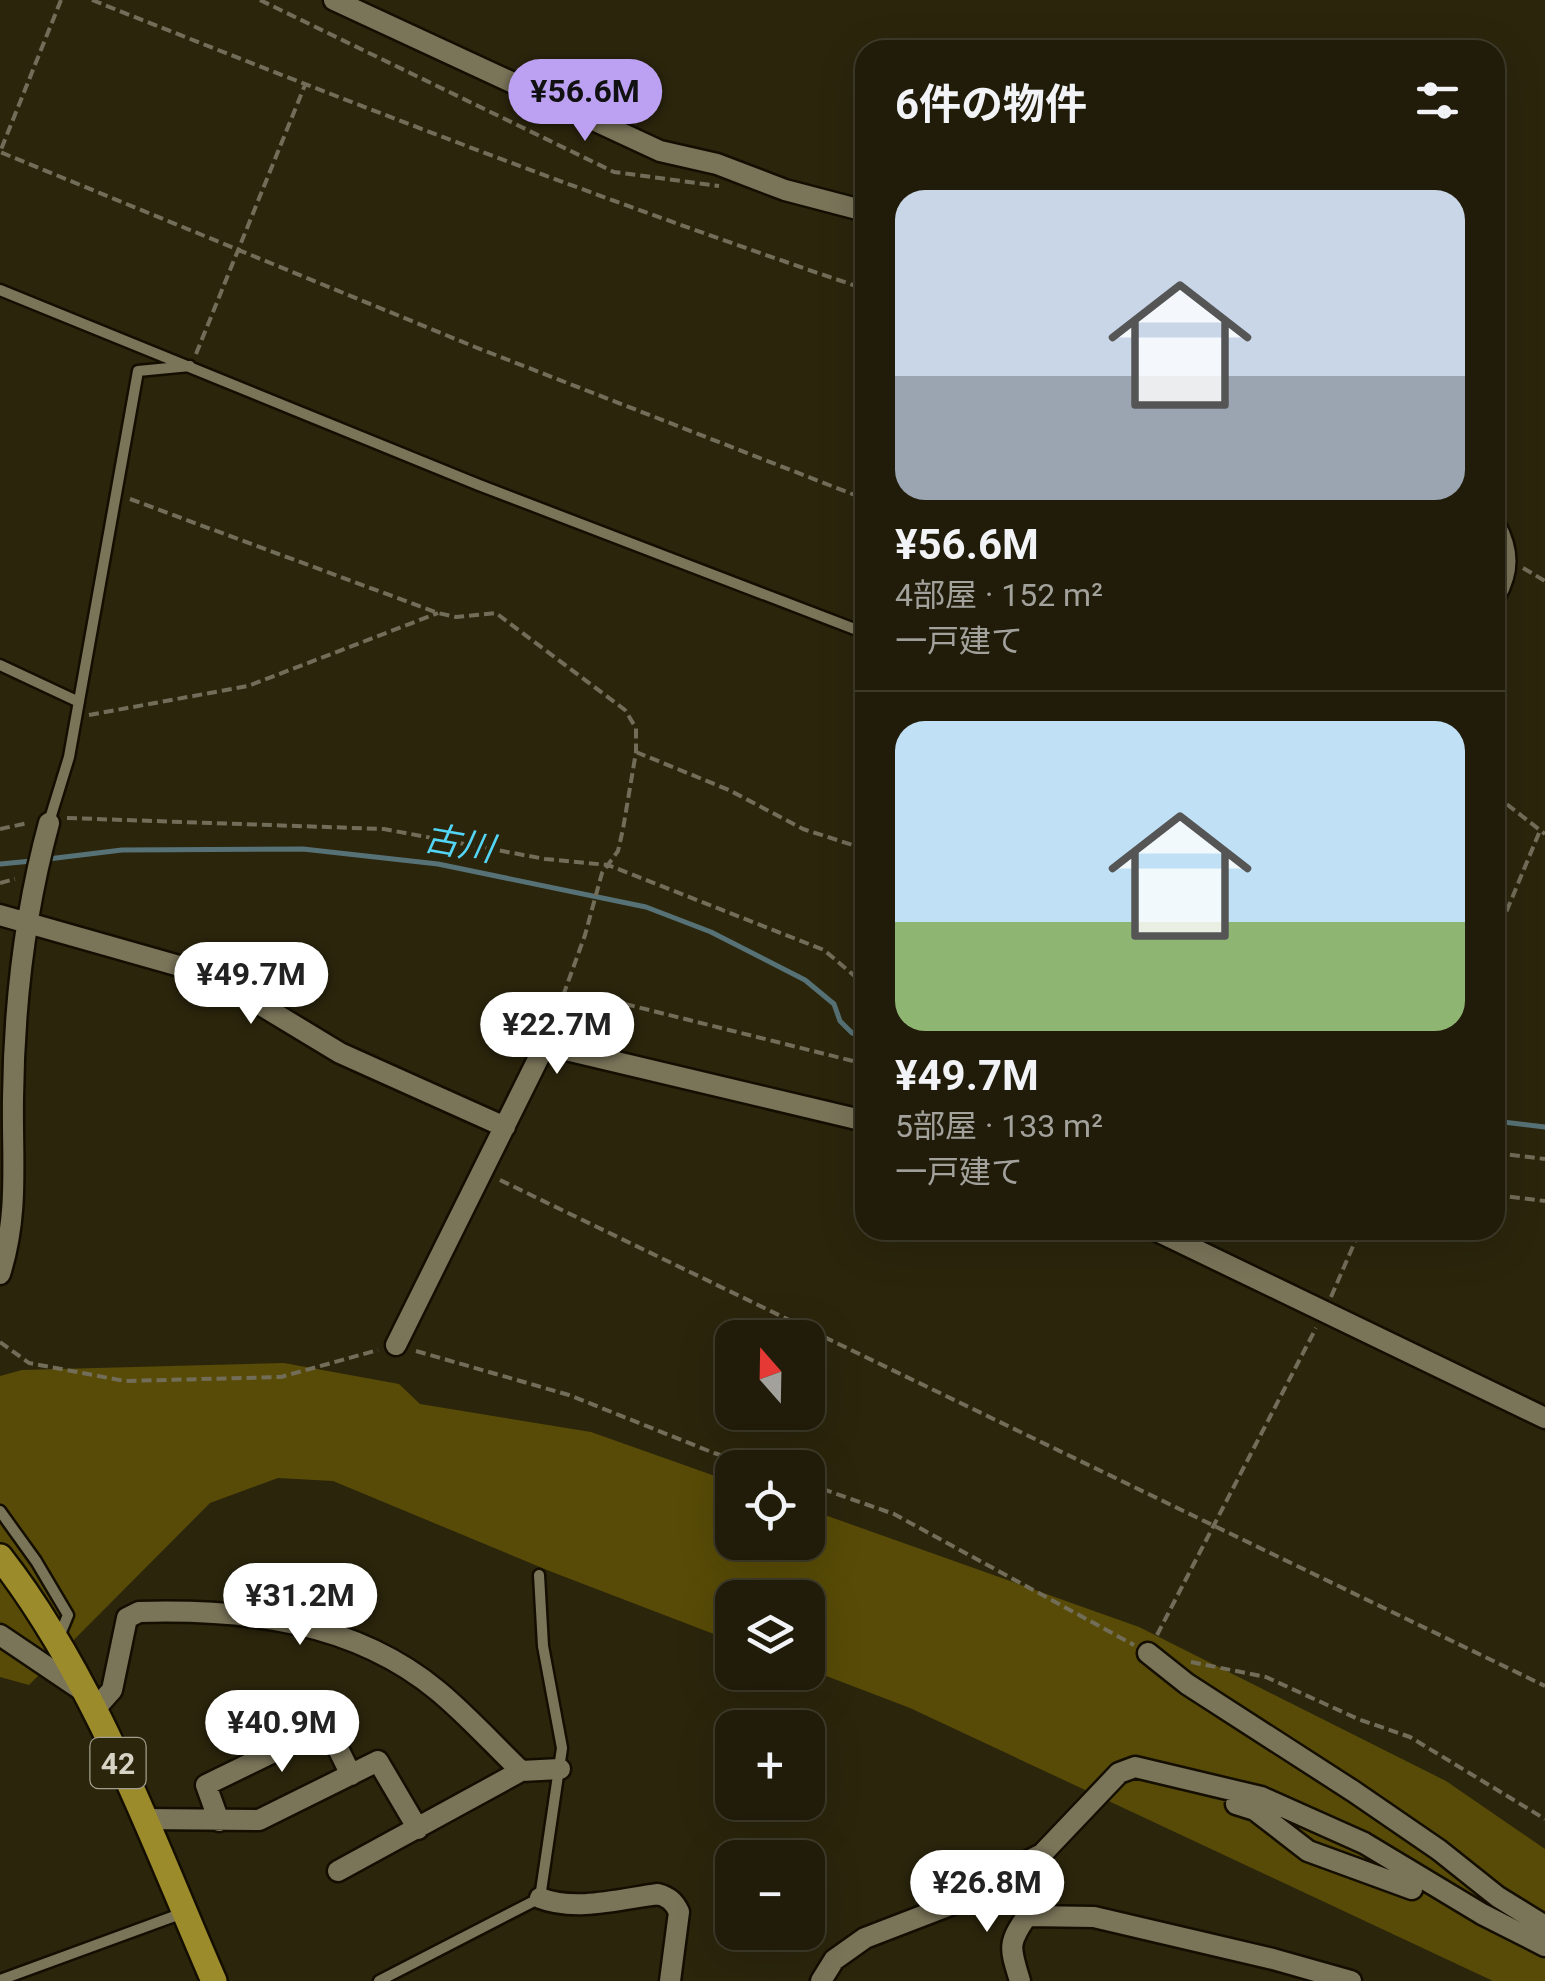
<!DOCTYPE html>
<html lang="ja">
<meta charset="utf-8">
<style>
body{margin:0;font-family:Roboto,"Noto Sans JP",sans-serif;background:#282512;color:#f1f3f6;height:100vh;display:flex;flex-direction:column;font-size:38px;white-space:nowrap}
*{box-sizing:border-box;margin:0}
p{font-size:32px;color:#a2a19c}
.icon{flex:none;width:55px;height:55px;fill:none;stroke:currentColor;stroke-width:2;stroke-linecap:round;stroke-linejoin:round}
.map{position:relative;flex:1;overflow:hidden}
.details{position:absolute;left:855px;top:40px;width:650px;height:1200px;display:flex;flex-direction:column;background:#201c09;border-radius:30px;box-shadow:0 10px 40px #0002,0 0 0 2px #3d3a2a}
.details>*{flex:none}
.needle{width:65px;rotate:340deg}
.controls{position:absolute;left:715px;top:1320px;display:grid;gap:20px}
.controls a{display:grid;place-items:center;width:110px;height:110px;border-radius:20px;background:#201c09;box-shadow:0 10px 40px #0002,0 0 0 2px #3d3a2a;font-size:50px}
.price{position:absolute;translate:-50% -85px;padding:0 22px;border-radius:35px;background:#fff;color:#222;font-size:32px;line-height:65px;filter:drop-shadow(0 2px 5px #0008)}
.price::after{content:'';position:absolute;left:50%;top:60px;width:30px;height:22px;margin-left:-15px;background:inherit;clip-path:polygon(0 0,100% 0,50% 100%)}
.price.selected{background:#bca0f2;color:#111}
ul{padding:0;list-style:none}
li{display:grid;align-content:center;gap:20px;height:530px;padding:0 40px}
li+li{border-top:2px solid #3d3a2a}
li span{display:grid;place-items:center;height:310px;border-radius:30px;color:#555}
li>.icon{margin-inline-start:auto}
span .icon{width:180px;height:180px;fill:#fffc;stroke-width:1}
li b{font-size:42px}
h2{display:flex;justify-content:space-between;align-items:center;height:120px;padding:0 40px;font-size:42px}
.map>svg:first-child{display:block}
</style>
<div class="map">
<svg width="1545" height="1981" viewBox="0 0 1545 1981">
<rect width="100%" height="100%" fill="#2b250c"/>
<!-- green -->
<path fill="#584b07" d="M284 1363 399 1384 420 1404 591 1432 732 1482V1542H808V1509L1139 1627 1446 1781 1545 1849V1981H1493L910 1708 808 1669V1598H732V1641L552 1572 333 1481 278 1478 210 1503 29 1685 0 1677V1376L22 1370Z"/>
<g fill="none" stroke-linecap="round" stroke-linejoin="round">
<!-- stream -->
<path stroke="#577276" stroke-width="5" d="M48 859 122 850 303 849 438 864 646 907 711 932 805 980 834 1004 840 1021 852 1033 865 1038
M0 864 32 861
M1495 1121 1545 1127"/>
<defs>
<path id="service" d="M0 290 479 485 865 633
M0 665 79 702
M49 822 69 757 138 371 190 366
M0 1511 36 1561 68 1615 58 1639
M0 1980 183 1913
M379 1981 540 1898 562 1748 543 1646 539 1575"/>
<path id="minor" d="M334 0 660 151 717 164 785 190 865 211
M1495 525C1509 551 1509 571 1495 596
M0 915 211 975 340 1053 505 1127
M1155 1230 1545 1418
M0 1274C19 1214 12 1161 13 1098 14 1007 25 911 49 823
M396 1345 545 1045 865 1121
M0 1635 86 1693
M1148 1653 1187 1684 1353 1791 1439 1850 1498 1897 1545 1926
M95 1709 112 1690 127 1618 139 1612C244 1609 354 1621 438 1691 467 1715 493 1744 521 1771
M1236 1804 1255 1810 1308 1851 1412 1889
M143 1819 259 1820 378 1761 418 1829
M219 1821 206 1785 327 1726 351 1775
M338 1871 521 1771 560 1769
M1010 1877 1027 1916C1007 1944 1010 1948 1020 1981
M540 1898C576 1912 620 1899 658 1894 668 1897 674 1901 679 1912L670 1981
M1027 1916 1094 1917 1273 1959 1351 1981
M821 1981 834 1960 865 1938 987 1891 1010 1877 1018 1866 1042 1854 1119 1773 1135 1767 1261 1797 1364 1843 1482 1914 1545 1946"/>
<path id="primary" d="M0 1557C96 1680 152 1839 214 1981"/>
</defs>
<!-- service casing -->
<use href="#service" stroke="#130e00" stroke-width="15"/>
<!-- minor casing -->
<use href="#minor" stroke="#130e00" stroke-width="25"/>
<!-- primary casing -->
<use href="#primary" stroke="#130e00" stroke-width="30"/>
<!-- path -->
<path stroke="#726d59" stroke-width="4" stroke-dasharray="10 5" stroke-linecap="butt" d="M61 0 0 152 475 347 865 499
M92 0C348 102 604 201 865 289
M260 0 614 172 719 186
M196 354 305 85
M130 499 438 613 456 617 496 613 625 710 636 728V752L623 829 618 851 602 873 585 935 551 1029
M1523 568 1545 581
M89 715 248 686 438 613
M636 752 729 790 803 829 865 849
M1495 795 1545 834
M67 818 384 829 545 859 608 865 824 950 865 985
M0 829 28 823
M0 883 15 879
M1495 939 1539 833
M625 1004 865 1064
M1495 1153 1545 1159
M500 1180 1545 1686
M1495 1195 1545 1201
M1331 1297 1360 1230
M0 1342 29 1363 125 1381 281 1377 378 1350
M416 1351 569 1395 714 1453 762 1468
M808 1484 894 1514 1134 1645
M1157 1635 1316 1328
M1191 1662 1266 1677 1358 1719 1410 1737 1545 1819"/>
<!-- service -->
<use href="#service" stroke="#7a7459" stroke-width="10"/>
<!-- minor -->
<use href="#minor" stroke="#7a7459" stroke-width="20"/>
<!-- primary -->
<use href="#primary" stroke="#9c8b2b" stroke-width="25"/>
</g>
<g text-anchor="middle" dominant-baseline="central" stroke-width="8" stroke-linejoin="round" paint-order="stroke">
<!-- shield labels -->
<rect fill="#2b250c" stroke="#a39f8e" stroke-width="2.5" x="90.5" y="1738" width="55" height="50" rx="8"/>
<g font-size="30" font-weight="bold" fill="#d6d3c5">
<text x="118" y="1763">42</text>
</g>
<!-- water labels -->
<g font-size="35" font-style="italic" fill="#53d5f6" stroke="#2b250c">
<text transform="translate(459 844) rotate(10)">古川</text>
</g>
</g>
</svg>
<div class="controls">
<a><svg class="needle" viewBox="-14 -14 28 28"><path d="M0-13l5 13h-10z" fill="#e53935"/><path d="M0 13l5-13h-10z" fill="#a2a19c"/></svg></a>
<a><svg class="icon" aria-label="locate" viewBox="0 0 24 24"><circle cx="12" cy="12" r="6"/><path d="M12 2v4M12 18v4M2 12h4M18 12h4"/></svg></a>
<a><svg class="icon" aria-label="layers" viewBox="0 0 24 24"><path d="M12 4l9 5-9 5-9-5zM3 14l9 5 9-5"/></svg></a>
<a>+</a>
<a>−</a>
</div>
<b class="price selected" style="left:585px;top:144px">¥56.6M</b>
<b class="price" style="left:251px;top:1027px">¥49.7M</b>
<b class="price" style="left:557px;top:1077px">¥22.7M</b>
<b class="price" style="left:300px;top:1648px">¥31.2M</b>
<b class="price" style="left:282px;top:1775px">¥40.9M</b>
<b class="price" style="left:987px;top:1935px">¥26.8M</b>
<section class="details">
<h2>6件の物件<svg class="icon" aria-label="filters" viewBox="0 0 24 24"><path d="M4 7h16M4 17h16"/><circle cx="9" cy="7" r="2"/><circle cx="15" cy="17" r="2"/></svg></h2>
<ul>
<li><span style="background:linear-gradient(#c9d6e8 60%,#9aa5b1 0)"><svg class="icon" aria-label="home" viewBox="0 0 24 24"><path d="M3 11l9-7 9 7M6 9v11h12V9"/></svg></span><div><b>¥56.6M</b><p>4部屋 · 152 m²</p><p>一戸建て</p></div></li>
<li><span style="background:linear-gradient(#bfe0f5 65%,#8fb573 0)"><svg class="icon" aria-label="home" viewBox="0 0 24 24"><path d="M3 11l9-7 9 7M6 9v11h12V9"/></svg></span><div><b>¥49.7M</b><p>5部屋 · 133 m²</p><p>一戸建て</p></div></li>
</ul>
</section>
</div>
